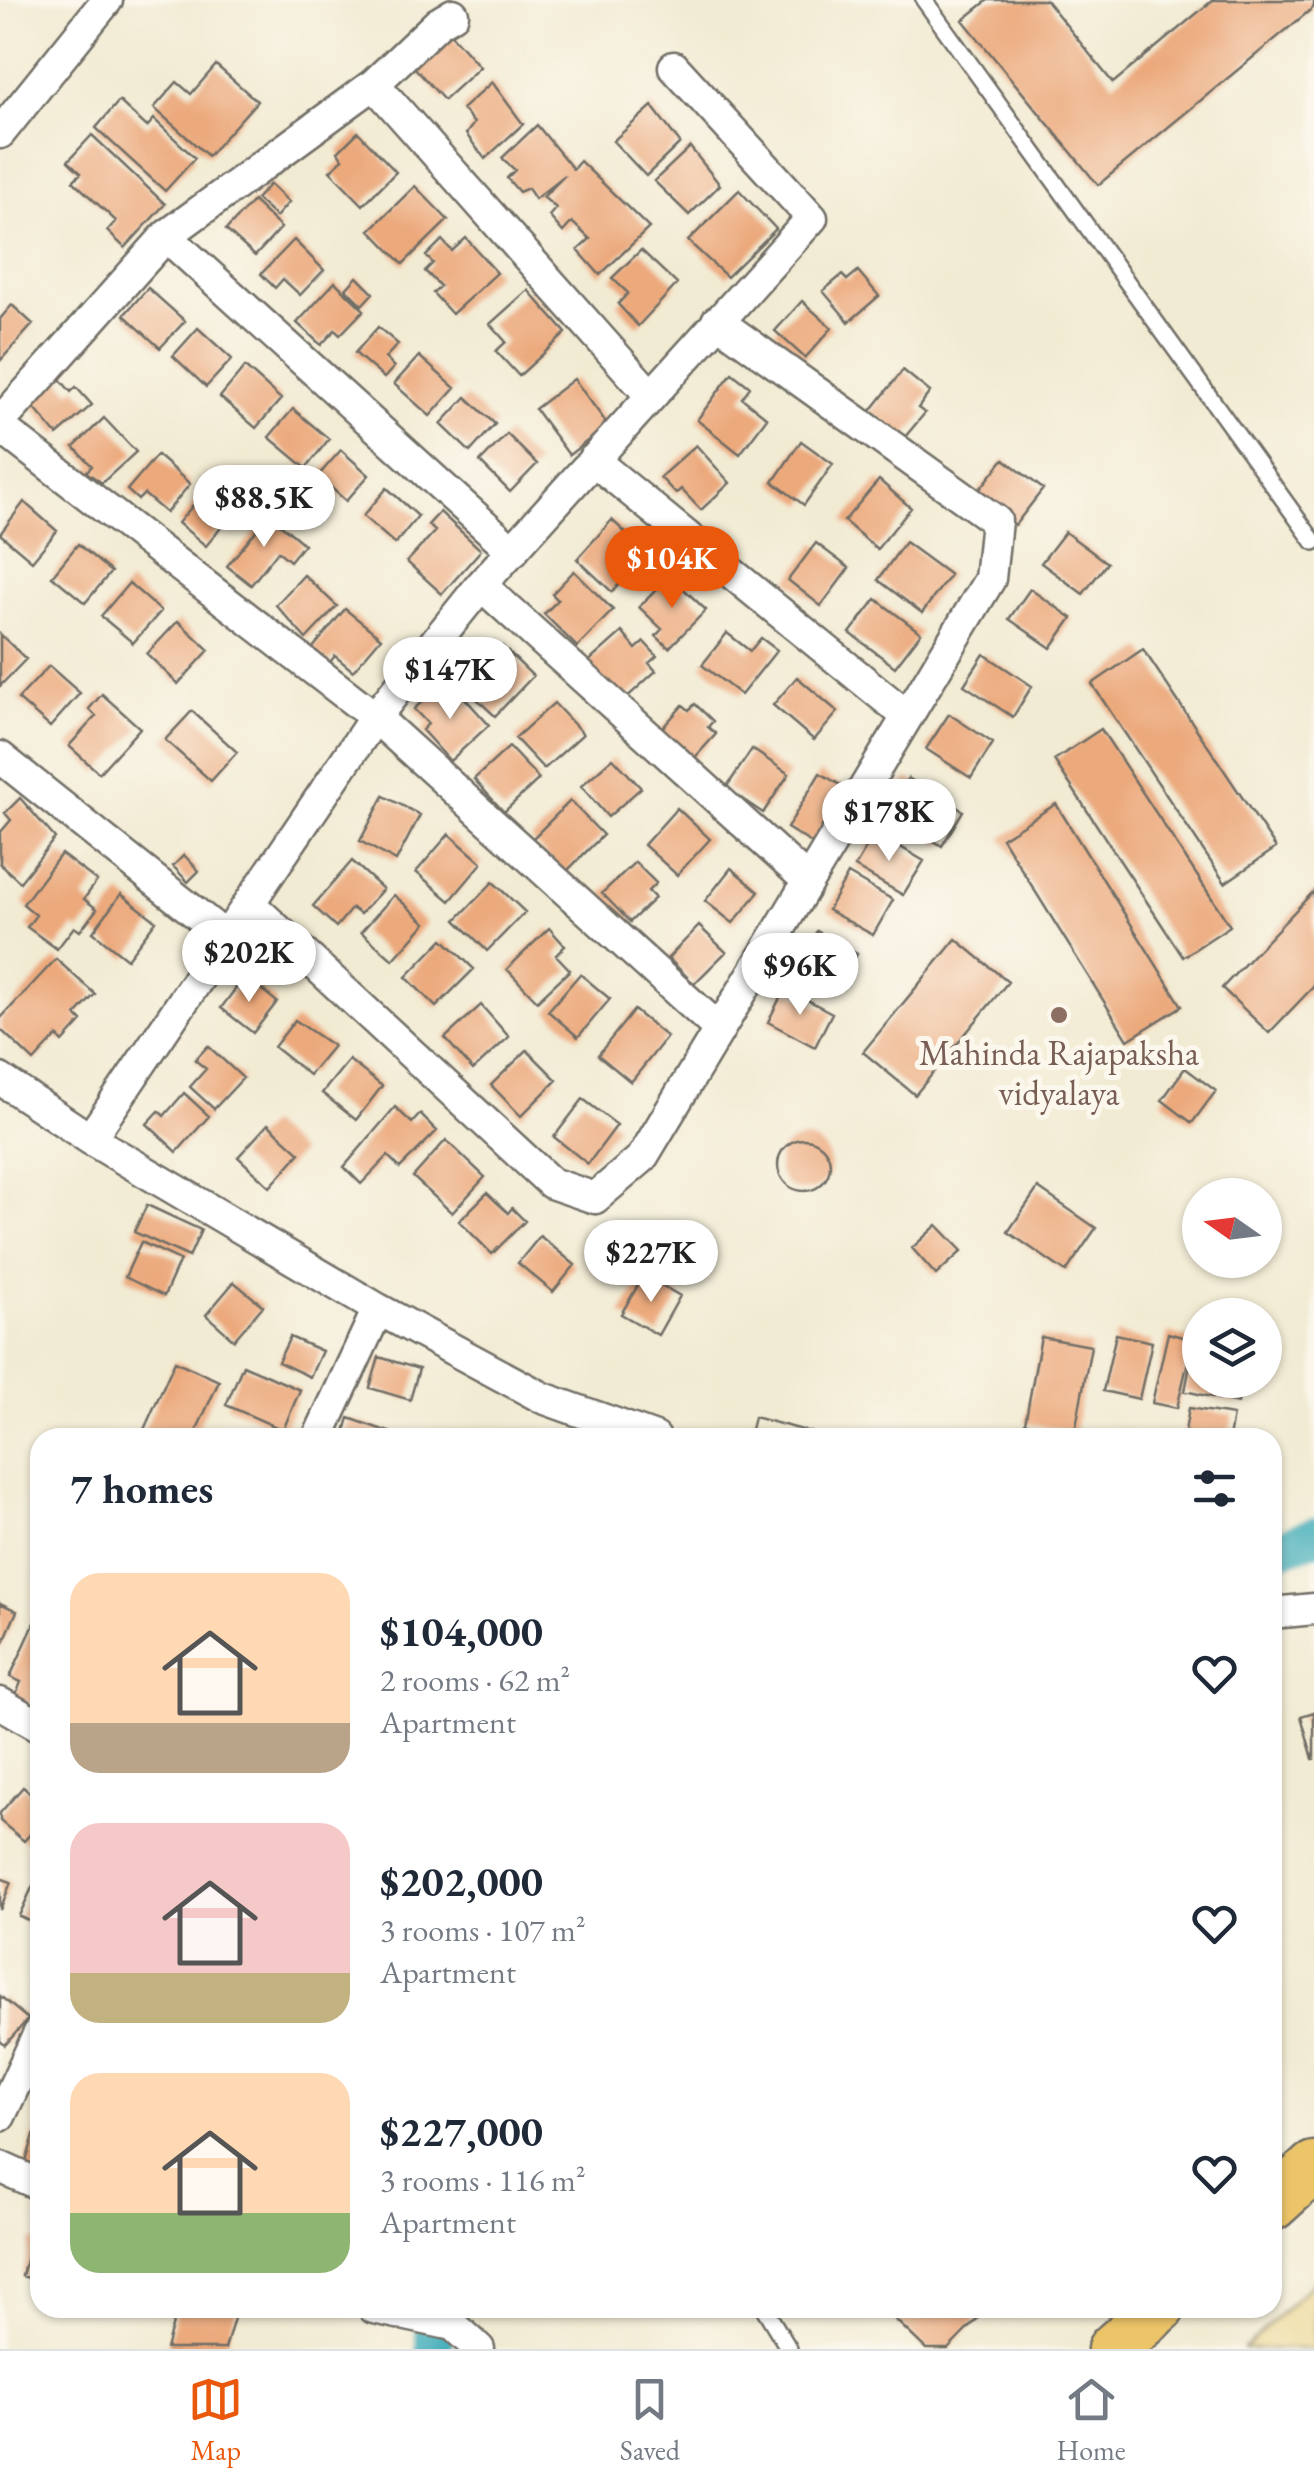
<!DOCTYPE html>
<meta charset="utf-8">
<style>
body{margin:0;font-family:"EB Garamond",serif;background:#f2f2f3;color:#1f2937;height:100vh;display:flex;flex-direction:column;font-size:38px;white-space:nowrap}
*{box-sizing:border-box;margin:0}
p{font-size:32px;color:#747a83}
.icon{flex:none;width:55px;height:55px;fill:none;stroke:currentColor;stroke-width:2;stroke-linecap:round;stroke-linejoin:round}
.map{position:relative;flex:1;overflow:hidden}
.details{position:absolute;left:30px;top:1428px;width:1252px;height:890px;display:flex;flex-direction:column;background:#fff;border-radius:30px;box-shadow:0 2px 8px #0004}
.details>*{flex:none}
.needle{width:65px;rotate:284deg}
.controls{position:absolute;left:1182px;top:1178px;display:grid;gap:20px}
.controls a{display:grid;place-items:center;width:100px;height:100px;border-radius:50%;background:#fff;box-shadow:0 2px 8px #0004;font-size:50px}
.price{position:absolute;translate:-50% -85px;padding:0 22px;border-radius:35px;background:#fff;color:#222;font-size:32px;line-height:65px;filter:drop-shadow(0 2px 5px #0008)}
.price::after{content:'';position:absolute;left:50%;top:60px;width:30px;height:22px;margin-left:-15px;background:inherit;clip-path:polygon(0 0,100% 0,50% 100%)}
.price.current{background:#ea580c;color:#fff}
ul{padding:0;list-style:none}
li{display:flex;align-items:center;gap:30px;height:250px;padding:0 40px}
li span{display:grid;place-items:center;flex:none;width:280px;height:200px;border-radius:30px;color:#555}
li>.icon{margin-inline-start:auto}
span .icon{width:120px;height:120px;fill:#fffc;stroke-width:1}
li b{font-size:42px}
h2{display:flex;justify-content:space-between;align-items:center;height:120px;padding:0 40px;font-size:42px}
.tabs{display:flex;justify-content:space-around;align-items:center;height:140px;border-top:2px solid #e0e1e3;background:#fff;font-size:28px;color:#747a83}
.tabs a{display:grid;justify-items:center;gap:5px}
.tabs .current{color:#ea580c}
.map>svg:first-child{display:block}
</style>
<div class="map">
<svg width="1314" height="2349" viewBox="0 0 1314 2349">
<rect width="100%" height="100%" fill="#fbf7ec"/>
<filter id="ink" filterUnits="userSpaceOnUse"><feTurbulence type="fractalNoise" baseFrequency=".01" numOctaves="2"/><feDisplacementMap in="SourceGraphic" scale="20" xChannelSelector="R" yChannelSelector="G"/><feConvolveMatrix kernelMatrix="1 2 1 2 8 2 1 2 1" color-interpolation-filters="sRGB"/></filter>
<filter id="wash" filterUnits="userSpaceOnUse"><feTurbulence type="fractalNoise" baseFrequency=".0048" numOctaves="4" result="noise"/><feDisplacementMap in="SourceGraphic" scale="40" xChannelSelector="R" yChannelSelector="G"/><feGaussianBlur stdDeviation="2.25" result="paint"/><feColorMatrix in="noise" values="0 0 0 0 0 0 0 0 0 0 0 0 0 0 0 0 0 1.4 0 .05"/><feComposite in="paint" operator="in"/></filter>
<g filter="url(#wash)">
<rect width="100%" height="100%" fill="#f2ebd3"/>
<!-- sand -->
<path fill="#eeda9e" stroke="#8c8264" stroke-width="2.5" d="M1314 2281V2349H1244Z"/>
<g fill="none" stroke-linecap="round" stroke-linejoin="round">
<!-- canal -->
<path stroke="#3aaab8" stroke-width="38" d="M1272 1551 1314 1536
M434 2349V2308"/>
</g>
<g id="blocks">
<!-- building -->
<path fill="#eca97c" d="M988 0H1046L1113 83 1213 0H1314V7L1098 185 963 20Z
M449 32 480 67 444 100 414 67Z
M216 65 257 101 208 156 154 108 177 82 191 94Z
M492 82 523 124 485 159 466 134 474 123 462 109Z
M119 101 147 127 154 119 195 158 165 191 96 128Z
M652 106 680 143 646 176 613 141Z
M537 125 573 169 580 161 649 228 600 275 578 250 590 239 572 222 563 232 549 216 556 208 543 197 565 175 535 199 528 188 519 192 507 178 515 170 502 158Z
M358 132 396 172 363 205 330 171 343 159 338 152Z
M92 135 165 204 125 248 107 231 116 221 73 181 81 173 68 161Z
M690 147 720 185 689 215 654 181Z
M270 184 289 202 276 217 256 199Z
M415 186 448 220 403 264 370 230Z
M739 190 776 229 727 277 688 241Z
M253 201 281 228 255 256 226 230Z
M466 238 497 273 452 314 433 293 440 286 425 271 433 263 426 256 442 240 452 251Z
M294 240 324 270 300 295 283 279 275 288 261 274Z
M641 250 677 284 638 326 618 304 628 293 612 278Z
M858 271 879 296 849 322 823 291 842 275 847 280Z
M357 277 373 293 362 305 346 289Z
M335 282 364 310 340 335 335 330 321 345 297 323Z
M148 288 185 321 160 348 124 315Z
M528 290 566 333 519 376 496 351 506 342 490 324Z
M802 301 832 328 805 358 775 331Z
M12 305 33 324 0 361V319Z
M378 327 398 344 385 358 394 367 384 378 355 353Z
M198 328 232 359 206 387 173 356Z
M419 356 455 388 430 416 394 384Z
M245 367 281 399 256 428 220 397Z
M903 370 930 392 918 408 925 413 904 438 870 412Z
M732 373 750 387 742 398 767 418 740 454 697 420Z
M59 378 71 392 76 387 92 405 57 435 30 403Z
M574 379 608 425 569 455 535 409Z
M466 397 495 424 470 452 441 424Z
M293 409 329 439 306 468 269 437Z
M104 418 136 452 102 483 86 472 92 466 74 447Z
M507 434 537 464 510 492 480 462Z
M801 441 833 464 804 505 773 482Z
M696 445 730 483 701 510 681 489 676 494 660 477Z
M341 450 369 475 346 501 318 476Z
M157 455 190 484 166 513 144 494 138 500 127 490Z
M1004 459 1043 489 1015 525 976 494Z
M879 480 911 508 877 549 844 521Z
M387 488 418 516 395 544 363 516Z
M205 491 232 514 206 546 178 523Z
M24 502 57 531 32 561 0 534Z
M440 512 481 550 442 594 407 562 435 531 428 525Z
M269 515 304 544 290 561 278 551 251 585 227 566Z
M612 520 647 553 612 592 577 559Z
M1065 532 1107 563 1083 594 1041 563Z
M905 542 950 575 922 613 878 580Z
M816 543 849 568 821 606 788 580Z
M78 544 111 572 85 603 52 576Z
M574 571 613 610 577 647 544 614 558 600 552 594Z
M304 575 337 606 306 639 276 605Z
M670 576 706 610 669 648 656 636 662 629 639 607Z
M129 583 161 611 133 643 101 616Z
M1030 589 1072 618 1051 648 1009 619Z
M876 599 921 633 895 667 850 633Z
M345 609 381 638 353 671 335 656 329 663 312 649Z
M178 621 209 650 178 684 147 654Z
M622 632 636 649 644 642 657 656 649 663 656 671 622 702 587 663Z
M727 633 750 651 761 638 777 650 741 695 702 665Z
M0 634 26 659 0 686Z
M502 646 533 676 495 716 464 687Z
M1143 649 1276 848 1225 883 1092 684Z
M984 654 1032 686 1013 717 964 685Z
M49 666 80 693 50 727 18 699Z
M797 677 838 712 814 740 773 705Z
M439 686 452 701 461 694 489 725 450 761 422 730 428 724 414 709Z
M102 694 140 728 99 773 69 746 96 716 89 709Z
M554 703 583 734 544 769 515 738Z
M695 704 713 721 708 727 716 734 690 763 657 734 683 705 689 710Z
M192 711 237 752 211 781 165 740Z
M949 714 993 743 971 778 926 749Z
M1101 729 1230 926 1183 957 1054 760Z
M509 747 539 779 504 812 474 779Z
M752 749 789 774 763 813 726 788Z
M613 758 641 788 608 817 581 786Z
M820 773 847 789 813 844 787 828Z
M908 778 963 811 942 846 887 812Z
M384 796 420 815 396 861 360 841Z
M20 798 55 838 20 882 0 864V833L11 820 5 813Z
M570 801 603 835 564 874 531 840Z
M1056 804 1182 1006 1128 1040 1002 838Z
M677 808 710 839 677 875 644 845Z
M875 832 924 861 903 895 855 867Z
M449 834 482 863 450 901 416 872Z
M61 854 97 881 84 899 97 909 80 931 74 927 57 949 27 927 36 915 23 904Z
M184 855 199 871 188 882 173 866Z
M352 861 383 889 360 914 352 908 336 927 313 906Z
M635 862 656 883 648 891 655 898 630 922 602 893Z
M731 868 759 892 733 923 705 901Z
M848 874 893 900 873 935 828 910Z
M493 882 525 912 487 951 456 920Z
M1314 891V986L1269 1033 1222 988Z
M121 894 156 921 127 959 93 932Z
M394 895 426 923 393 960 361 932Z
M699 926 726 952 694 984 668 958Z
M549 928 565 946 556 955 570 970 537 1001 507 969Z
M817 931 857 954 837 988 797 964Z
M443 939 474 969 436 1007 406 977Z
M956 939 1008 982 915 1095 863 1052Z
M56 959 95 994 76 1015 82 1021 63 1042 57 1036 34 1061 0 1029V1019Z
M580 974 610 999 578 1037 548 1011Z
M245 976 277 1002 253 1033 221 1008Z
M785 988 832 1013 815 1047 768 1022Z
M481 1005 509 1037 473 1070 445 1038Z
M634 1010 667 1037 631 1082 598 1055Z
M295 1020 333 1046 309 1075 274 1047Z
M208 1046 243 1078 214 1109 190 1087 206 1069 195 1060Z
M527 1050 557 1080 521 1116 491 1085Z
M349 1060 382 1086 356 1120 322 1093Z
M1185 1068 1216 1091 1192 1123 1162 1100Z
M184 1093 209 1116 177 1152 147 1124 159 1111 164 1116Z
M583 1099 617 1125 588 1164 554 1137Z
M395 1107 412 1123 420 1114 437 1131 400 1168 388 1156 361 1184 344 1167Z
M268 1124 300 1153 270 1187 238 1157Z
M778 1165a26 26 0 1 1 52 0a26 26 0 1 1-52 0Z
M446 1140 485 1177 452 1213 413 1177Z
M1038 1188 1096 1228 1066 1272 1008 1232Z
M487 1193 508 1213 512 1208 525 1221 492 1254 459 1221Z
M147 1205 201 1230 189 1257 134 1232Z
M937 1225 962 1251 936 1275 912 1248Z
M540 1236 575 1265 553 1292 518 1263Z
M141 1242 180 1260 164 1296 125 1277Z
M644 1275 680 1296 658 1335 621 1314Z
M234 1282 263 1306 234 1340 206 1315Z
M1168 1333 1193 1340 1177 1408 1152 1403Z
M1116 1334 1152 1342 1139 1399 1103 1391Z
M290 1337 322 1351 310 1377 278 1362Z
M1041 1337 1091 1346 1075 1432 1025 1423Z
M379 1357 419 1369 410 1400 370 1388Z
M1191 1360 1200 1362V1380H1243L1238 1403 1185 1391Z
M175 1361 219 1381 193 1438H150L142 1434Z
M243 1365 300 1390 283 1430 226 1405Z
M1189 1408 1233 1415 1229 1438H1184Z
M754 1417 825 1436V1438H749Z
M349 1418 403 1437V1438H343Z
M0 1603 17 1611 0 1650Z
M36 1620 40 1622V1694L33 1705 15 1697 21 1682 10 1677Z
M1314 1712V1759H1313L1301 1716Z
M23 1787 34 1796 40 1789V1823L24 1841 0 1821V1813Z
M0 1878 11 1882 0 1910Z
M36 1879 40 1881V1926L19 1916Z
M0 1996 28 2019 5 2045 0 2041Z
M34 2135 40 2137V2177L23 2172Z
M31 2240 40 2242V2281L22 2276Z
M177 2308H237L225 2349H166Z
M883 2308H988L948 2349H926Z"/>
</g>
</g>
<g filter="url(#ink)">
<use href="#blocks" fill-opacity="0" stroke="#716e66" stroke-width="2.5"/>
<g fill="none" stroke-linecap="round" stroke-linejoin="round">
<defs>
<path id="service" d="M924 0 1314 542
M764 2308 789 2349"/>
<path id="minor" d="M374 84 651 396
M0 133 107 0
M166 236 513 551
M0 422 166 236 374 84 438 23 453 14
M0 427 375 717 719 1029
M593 460 907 716
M481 585 808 881
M0 757 227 938
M250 904 551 1183 595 1198 642 1158 990 579 996 521 717 321
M0 1079 90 1139 378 1309 543 1398 655 1438
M90 1139 375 717 481 585 812 218 674 67
M318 1438 378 1309
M1272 1613 1314 1609
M0 1703 40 1726
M0 2116 40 2031
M0 2167 40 2185
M374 2308 453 2325 479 2349"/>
<path id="trunk" d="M1272 2205 1314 2167
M1113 2349 1159 2308"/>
</defs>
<!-- service casing -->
<use href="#service" stroke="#716e66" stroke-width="20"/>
<!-- minor casing -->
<use href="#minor" stroke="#716e66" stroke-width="35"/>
<!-- trunk casing -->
<use href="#trunk" stroke="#716e66" stroke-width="55"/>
<!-- service -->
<use href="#service" stroke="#fff" stroke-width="15"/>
<!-- minor -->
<use href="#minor" stroke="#fff" stroke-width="30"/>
<!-- trunk -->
<use href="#trunk" stroke="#ecc569" stroke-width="50"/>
</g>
</g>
<!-- markers -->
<circle fill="#8d6e63" stroke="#fbf7ec" stroke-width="4" cx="1059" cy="1015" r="10"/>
<g text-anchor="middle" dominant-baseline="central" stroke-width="10" stroke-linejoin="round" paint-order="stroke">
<!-- education labels -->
<g font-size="35" fill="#785e54" stroke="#fbf7ec">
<text x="1059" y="1052">Mahinda Rajapaksha<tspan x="1059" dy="40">vidyalaya</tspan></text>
</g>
</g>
</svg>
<div class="controls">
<a><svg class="needle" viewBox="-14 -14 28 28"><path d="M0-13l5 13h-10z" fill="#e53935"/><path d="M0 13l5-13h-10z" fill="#747a83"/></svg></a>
<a><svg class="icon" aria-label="layers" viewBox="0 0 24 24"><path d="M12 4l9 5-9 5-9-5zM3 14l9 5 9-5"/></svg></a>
</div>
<b class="price" style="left:264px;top:550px">$88.5K</b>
<b class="price current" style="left:672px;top:611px">$104K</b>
<b class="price" style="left:450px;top:722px">$147K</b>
<b class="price" style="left:889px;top:864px">$178K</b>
<b class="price" style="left:249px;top:1005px">$202K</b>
<b class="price" style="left:800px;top:1018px">$96K</b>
<b class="price" style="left:651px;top:1305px">$227K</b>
<section class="details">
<h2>7 homes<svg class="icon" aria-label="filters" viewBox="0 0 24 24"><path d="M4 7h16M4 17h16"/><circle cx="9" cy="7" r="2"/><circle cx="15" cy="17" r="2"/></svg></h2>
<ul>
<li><span style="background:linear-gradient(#ffd9b3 75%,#b9a48a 0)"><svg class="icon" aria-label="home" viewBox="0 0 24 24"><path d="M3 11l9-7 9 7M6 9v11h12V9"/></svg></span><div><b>$104,000</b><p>2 rooms · 62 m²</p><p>Apartment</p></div><svg class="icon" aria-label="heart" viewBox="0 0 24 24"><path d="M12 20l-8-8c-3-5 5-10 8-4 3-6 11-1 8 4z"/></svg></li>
<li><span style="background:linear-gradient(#f6c9c9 75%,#c2b280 0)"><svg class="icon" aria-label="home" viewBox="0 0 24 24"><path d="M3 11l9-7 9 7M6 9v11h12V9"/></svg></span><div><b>$202,000</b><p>3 rooms · 107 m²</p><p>Apartment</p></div><svg class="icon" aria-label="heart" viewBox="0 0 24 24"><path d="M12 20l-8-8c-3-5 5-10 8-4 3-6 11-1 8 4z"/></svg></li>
<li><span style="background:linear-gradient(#ffd9b3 70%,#8fb573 0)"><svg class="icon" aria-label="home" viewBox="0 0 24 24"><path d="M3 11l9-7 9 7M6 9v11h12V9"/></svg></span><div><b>$227,000</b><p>3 rooms · 116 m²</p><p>Apartment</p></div><svg class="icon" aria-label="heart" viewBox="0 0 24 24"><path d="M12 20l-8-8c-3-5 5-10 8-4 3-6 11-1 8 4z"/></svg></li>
</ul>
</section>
</div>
<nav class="tabs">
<a class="current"><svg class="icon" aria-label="map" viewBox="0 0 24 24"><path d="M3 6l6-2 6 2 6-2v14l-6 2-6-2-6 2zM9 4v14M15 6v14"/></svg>Map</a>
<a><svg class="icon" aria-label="saved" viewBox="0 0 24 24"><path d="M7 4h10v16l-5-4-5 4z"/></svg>Saved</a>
<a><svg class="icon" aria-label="home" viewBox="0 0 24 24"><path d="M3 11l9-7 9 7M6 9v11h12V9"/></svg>Home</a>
</nav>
